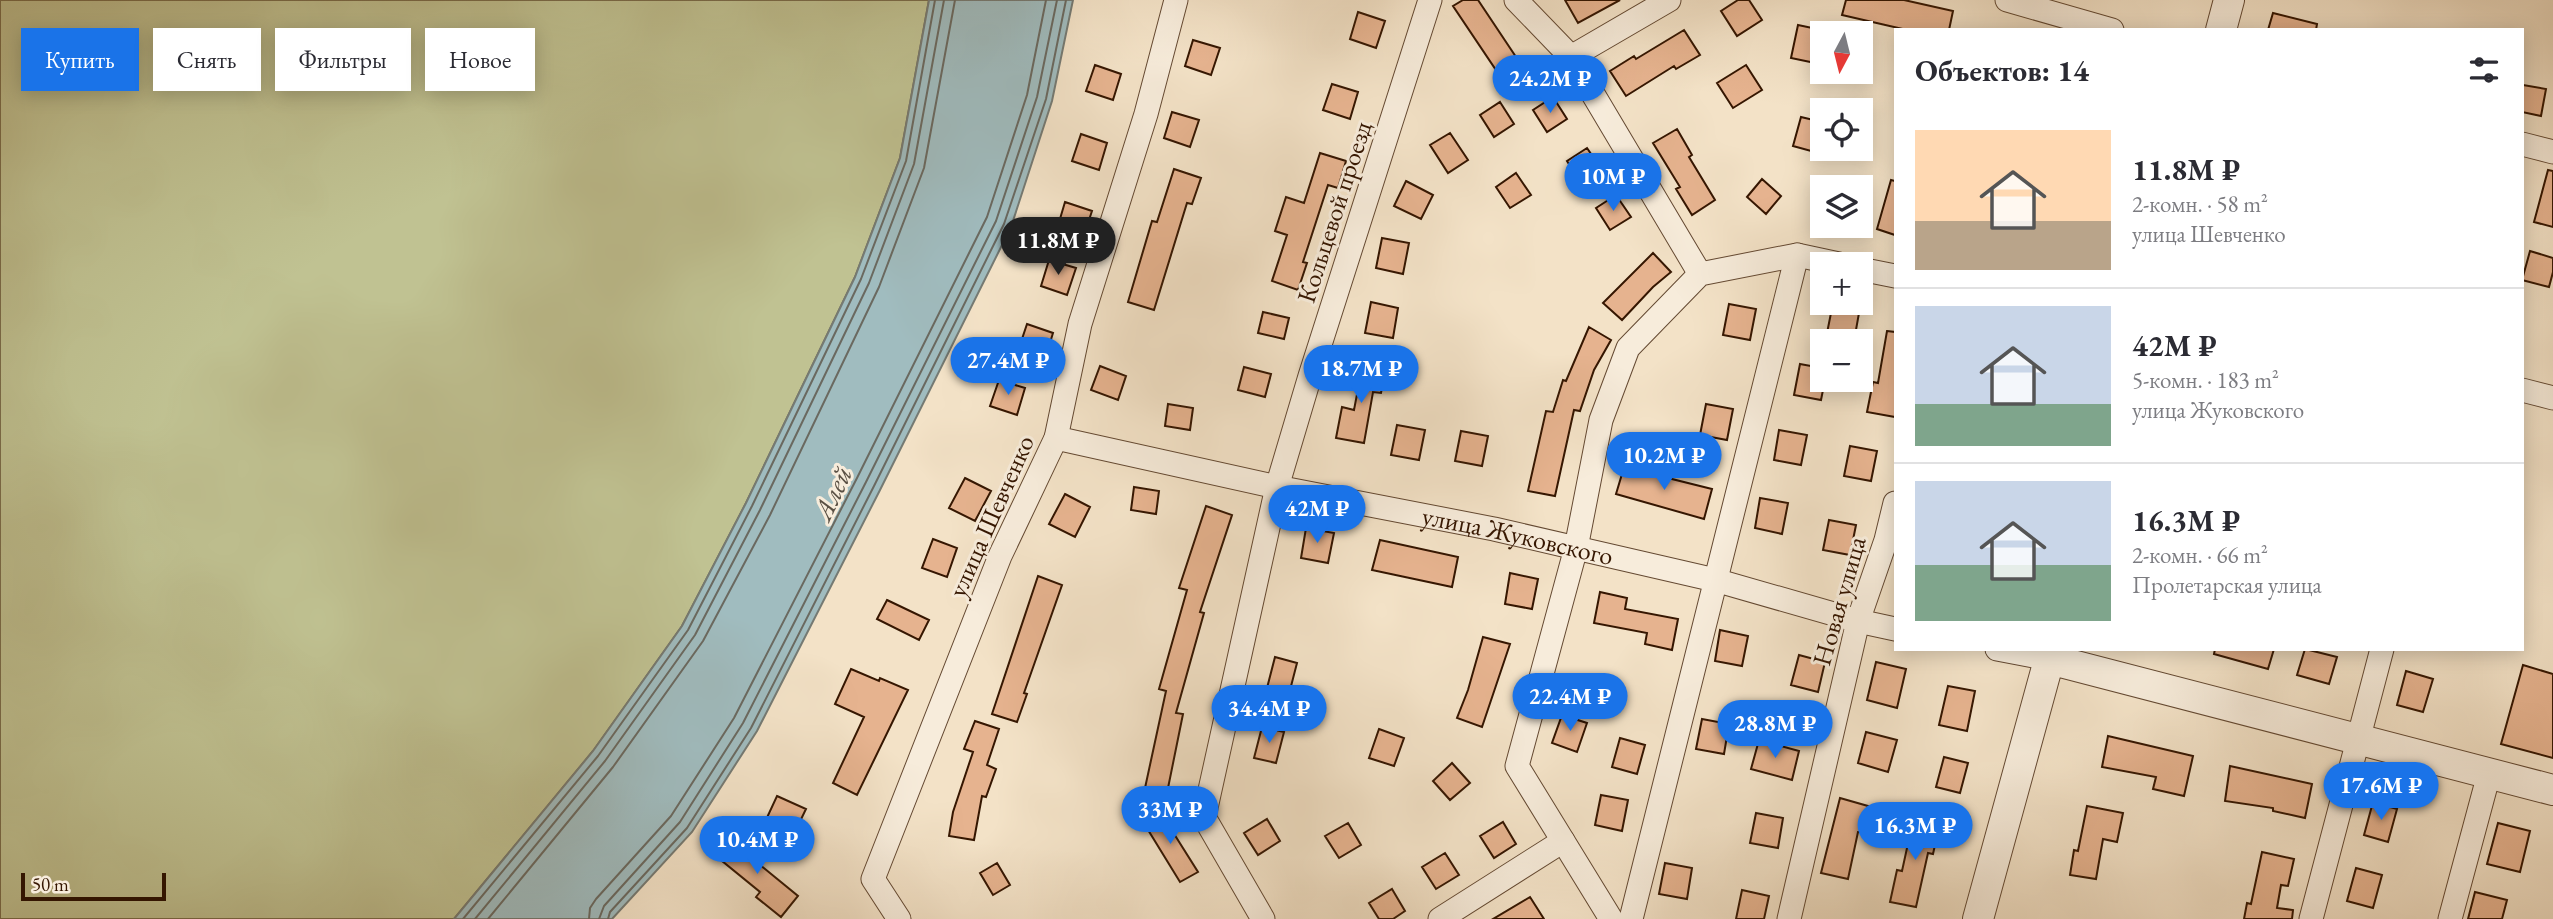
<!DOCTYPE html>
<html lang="ru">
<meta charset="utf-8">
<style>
body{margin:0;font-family:"EB Garamond",serif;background:#f7f7f7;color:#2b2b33;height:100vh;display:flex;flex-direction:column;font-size:26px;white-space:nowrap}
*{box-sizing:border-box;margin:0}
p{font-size:23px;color:#7c7c81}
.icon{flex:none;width:38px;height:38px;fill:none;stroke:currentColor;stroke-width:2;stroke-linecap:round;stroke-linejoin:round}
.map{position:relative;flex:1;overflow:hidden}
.side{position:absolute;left:1894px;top:28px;width:630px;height:623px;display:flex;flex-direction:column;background:#fff;border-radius:0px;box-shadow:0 4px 18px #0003}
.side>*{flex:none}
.top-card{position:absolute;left:21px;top:28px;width:665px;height:63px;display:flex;gap:14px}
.needle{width:46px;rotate:187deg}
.fabs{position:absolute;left:1810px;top:21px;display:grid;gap:14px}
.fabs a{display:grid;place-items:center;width:63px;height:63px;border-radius:0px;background:#fff;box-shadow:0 4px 18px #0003;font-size:35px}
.scale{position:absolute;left:21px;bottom:18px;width:145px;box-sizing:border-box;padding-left:7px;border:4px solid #351601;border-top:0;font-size:19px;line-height:24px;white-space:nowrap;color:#351601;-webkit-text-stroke:5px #f7ecdb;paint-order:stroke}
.price{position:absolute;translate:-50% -60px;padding:0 16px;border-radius:24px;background:#1a73e8;color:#fff;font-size:23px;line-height:46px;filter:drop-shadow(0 2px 4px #0008)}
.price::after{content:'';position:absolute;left:50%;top:42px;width:21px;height:16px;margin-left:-10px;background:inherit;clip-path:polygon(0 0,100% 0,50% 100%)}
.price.current{background:#222;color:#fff}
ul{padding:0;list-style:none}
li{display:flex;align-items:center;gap:21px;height:175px;padding:0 21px}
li+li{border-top:2px solid #e1e1e2}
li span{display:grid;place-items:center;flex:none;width:196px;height:140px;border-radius:0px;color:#555}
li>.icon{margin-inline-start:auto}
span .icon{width:84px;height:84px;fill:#fffc;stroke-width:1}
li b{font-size:30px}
h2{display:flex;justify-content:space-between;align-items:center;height:84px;padding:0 21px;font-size:30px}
.pill{padding:0 24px;border-radius:0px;background:#fff;box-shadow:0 4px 18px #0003;font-size:24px;line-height:63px}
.pill.current{background:#1a73e8;color:#fff}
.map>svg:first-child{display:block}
</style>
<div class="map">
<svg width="2553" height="919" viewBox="0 0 2553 919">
<rect width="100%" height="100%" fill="#f3e2c7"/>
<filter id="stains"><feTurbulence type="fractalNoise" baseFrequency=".00286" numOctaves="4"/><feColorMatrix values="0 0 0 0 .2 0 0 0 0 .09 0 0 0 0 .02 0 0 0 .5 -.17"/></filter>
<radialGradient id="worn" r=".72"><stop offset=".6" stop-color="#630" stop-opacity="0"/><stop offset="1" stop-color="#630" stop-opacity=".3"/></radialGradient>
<!-- green -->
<path fill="#c0c292" stroke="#7a6c4a" stroke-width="2" d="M0 0H929L900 158 855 277 746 503 682 626 593 751 454 919H0Z"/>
<!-- water -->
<path fill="#a0bcbf" stroke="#757a73" stroke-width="2" d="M929 0H1073L1052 101 1011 227 880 490 757 731 692 832 612 919H454L593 751 682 626 746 503 855 277 900 158Z"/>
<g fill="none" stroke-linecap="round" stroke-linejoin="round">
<!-- shore -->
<path stroke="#6a6960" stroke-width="2" d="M463 919 598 756 688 630 752 506 861 279 906 161 935 0
M475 919 605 761 695 635 760 510 869 283 914 164 944 0
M488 919 613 767 703 641 770 515 879 287 924 168 955 0
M589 919 590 908 596 899 671 816 734 718 857 478 987 217 1027 95 1046 0
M599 919 604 906 680 822 743 723 866 482 996 221 1037 97 1057 0
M608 919 610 912 687 828 751 728 874 486 1004 224 1046 99 1066 0"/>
</g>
<!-- building -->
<path fill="#e6b38f" stroke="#351601" stroke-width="2" d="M1463 0H1478L1518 60 1498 73 1453 6Z
M1565 0H1620L1578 23Z
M1738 0H1749L1762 20 1737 36 1721 11Z
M1846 0H1904L1953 11 1949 30H1907L1842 15Z
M1358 12 1385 21 1376 48 1350 39Z
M2273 13 2317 24 2316 30H2268Z
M1798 25 1822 30 1820 64 1791 58Z
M1684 30 1700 55 1676 69 1674 66 1626 96 1610 71 1634 56 1636 59Z
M1193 40 1220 48 1211 75 1185 66Z
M1095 65 1121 74 1113 100 1086 91Z
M1746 65 1762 90 1733 108 1717 83Z
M1332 84 1358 92 1350 119 1323 110Z
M2523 85 2546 89 2541 116 2522 112Z
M1553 97 1567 119 1547 132 1533 110Z
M1500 102 1514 124 1494 137 1480 115Z
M1172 112 1199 120 1190 147 1164 138Z
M1801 117 1822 122V154L1793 146Z
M1677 129 1692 155 1689 157 1715 200 1692 215 1676 189 1680 187 1653 143Z
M1450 133 1468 160 1448 173 1430 145Z
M1081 134 1107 143 1099 170 1072 161Z
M1587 148 1602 170 1581 183 1567 161Z
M1320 153 1346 161 1338 188 1328 185 1303 262 1307 263 1298 290 1272 281 1287 235 1275 231 1286 197 1304 203Z
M1174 169 1201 178 1192 204 1187 203 1154 310 1128 302 1152 221 1157 222Z
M2548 170 2553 171V227L2534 222Z
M1516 173 1531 195 1510 208 1496 187Z
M1762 179 1781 196 1766 214 1747 197Z
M1891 180 1895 181V235L1877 229Z
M1406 181 1433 195 1421 219 1394 206Z
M1616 195 1631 217 1610 230 1596 208Z
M1065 202 1092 211 1083 238 1057 229Z
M1382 238 1409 243 1403 274 1376 268Z
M2530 251 2553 258V272L2549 287 2522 280Z
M1653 253 1671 272 1653 287 1622 320 1603 303Z
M1049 260 1076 268 1067 295 1041 286Z
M1371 302 1398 308 1393 338 1365 333Z
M1729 304 1756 309 1750 340 1723 335Z
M1832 308 1859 313 1854 341 1826 338Z
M1263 312 1289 318 1284 339 1258 333Z
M1027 324 1053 333 1045 359 1018 351Z
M1589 327 1611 340 1594 370 1580 411 1574 410 1555 496 1528 491 1546 411 1553 412 1563 380 1566 381Z
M1887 331 1895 332V417L1867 412 1873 382 1878 383Z
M1363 363 1386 367 1381 393 1373 392 1364 443 1336 438 1342 407 1354 410Z
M1800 364 1822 368V380H1825L1821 400 1794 395Z
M1100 366 1126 376 1118 400 1091 390Z
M1244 367 1271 374 1265 397 1238 390Z
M999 380 1025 388 1017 415 990 406Z
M1168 404 1193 408 1190 430 1165 426Z
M1706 404 1733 409 1727 440 1700 435Z
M1397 425 1425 430 1419 460 1391 455Z
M1779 430 1807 435 1801 465 1774 460Z
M1461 431 1488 436 1482 466 1455 461Z
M1850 446 1877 451 1871 481 1844 476Z
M1625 464 1661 474 1660 476 1712 489 1704 519 1616 494Z
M965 478 991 491 975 521 949 508Z
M1134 487 1159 491 1156 514 1131 510Z
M1065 494 1090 507 1075 537 1049 524Z
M1760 498 1788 503 1782 534 1755 528Z
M1206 506 1232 515 1200 612 1204 613 1176 713 1183 714 1167 793 1145 788 1166 691 1159 689 1187 590 1179 588Z
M1829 520 1856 525 1850 555 1823 550Z
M1306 528 1334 533 1328 563 1301 558Z
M933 539 957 548 947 577 922 568Z
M1380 540 1458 557 1452 587 1372 570Z
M1510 573 1538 579 1532 609 1505 604Z
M1038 576 1062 585 1024 693 1027 694 1017 722 992 714Z
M1600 592 1627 598 1625 609 1678 619 1672 650 1645 644 1647 633 1594 623Z
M887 600 929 620 919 640 877 619Z
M1720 630 1748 636 1742 666 1715 661Z
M1483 637 1510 644 1482 727 1457 718 1468 690Z
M2215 649H2274L2268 669 2214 654Z
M2305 649 2337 657 2329 684 2297 675Z
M1799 655 1825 662 1818 692 1791 685Z
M1275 657 1297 663 1289 694 1267 688Z
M1876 662 1906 669 1897 708 1867 700Z
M2523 665 2553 674V758L2501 744Z
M851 669 879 681 880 678 908 690 857 795 833 783 864 717 835 704Z
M2406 671 2433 679 2423 712 2397 705Z
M1948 686 1975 691 1967 731 1939 725Z
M1562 715 1587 723 1577 752 1552 743Z
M1702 719 1729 724 1724 754 1696 749Z
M975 721 999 729 987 765 996 769 986 797 982 796 974 840 949 836 953 812 973 752 964 749Z
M1262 727 1284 732 1276 763 1254 758Z
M1379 729 1404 738 1394 766 1369 758Z
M1866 732 1897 740 1888 772 1858 763Z
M2108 736 2193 756 2184 796 2153 789 2156 777 2102 767Z
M1620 738 1645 745 1637 774 1612 767Z
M1759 740 1799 751 1792 780 1751 769Z
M1944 757 1968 763 1960 793 1936 787Z
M1452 763 1470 783 1450 800 1433 781Z
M2230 766 2312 784 2305 818 2273 811V808L2225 801Z
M1601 795 1628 800 1622 831 1595 825Z
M777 796 806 809 792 838 764 824Z
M1840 798 1868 806 1860 832H1858L1848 879 1821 873Z
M2373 802 2397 809 2388 842 2364 835Z
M2087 806 2123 813 2117 842 2103 839 2096 879 2070 875 2074 850 2078 851Z
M1159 810 1198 872 1180 882 1142 820Z
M1756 813 1783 818 1778 848 1750 843Z
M1914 816 1940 822 1933 854 1928 853 1916 907 1890 902 1897 870 1902 871Z
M1267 819 1280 841 1258 855 1244 833Z
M1503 822 1516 844 1494 858 1480 836Z
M1348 823 1361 845 1339 858 1325 836Z
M2498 823 2530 831 2520 872 2487 864Z
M733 835 758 855 754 860 798 896 781 917 756 897 760 892 716 856Z
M2262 852 2294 859 2288 886 2281 885 2277 908 2293 910 2292 919H2244L2247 903 2251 904Z
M1445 853 1459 875 1436 889 1422 867Z
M997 863 1010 885 993 895 980 873Z
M1665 863 1692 868 1687 899 1659 894Z
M2356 868 2382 875 2373 908 2347 901Z
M1392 889 1405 911 1393 919H1379L1369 903Z
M1742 890 1769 896 1764 919H1736Z
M2475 892 2507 900 2502 919H2468Z
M1530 897 1544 919H1493Z"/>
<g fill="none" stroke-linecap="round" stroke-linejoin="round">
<defs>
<g id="minor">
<path d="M1516 0 1571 57 1700 274"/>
<path d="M2007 0 2112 30"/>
<path d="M1571 57 1669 0"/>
<path d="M2522 144 2553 152"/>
<path d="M1860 269 1895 276"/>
<path d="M2522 390 2553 398"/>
<path id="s1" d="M1056 438 1277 487 1494 529 1576 548 1715 580 1858 621 1895 629"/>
<path d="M1997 649 2049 659"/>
<path d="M899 919 873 879 1000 556 1056 438 1080 324 1146 114 1176 0"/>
<path d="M1263 919 1204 817 1277 487 1310 376 1430 0"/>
<path d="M1440 919 1563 841"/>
<path d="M1611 919 1517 766 1576 548 1601 420 1628 348 1700 274 1797 255 1839 264"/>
<path d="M1631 919 1797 255"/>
<path d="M1789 919 1858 621 1886 540 1895 503"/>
<path d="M2311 919 2382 649"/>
<path d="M2450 919 2489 774"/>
</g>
<path id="tertiary" d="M2221 30 2229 0
M2049 659 2553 790
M1978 919 2052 649"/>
</defs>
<!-- minor casing -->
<use href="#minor" stroke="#644932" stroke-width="25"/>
<!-- tertiary casing -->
<use href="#tertiary" stroke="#644932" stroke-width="32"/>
<!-- minor -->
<use href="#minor" stroke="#f7ecdb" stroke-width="23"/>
<!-- tertiary -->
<use href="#tertiary" stroke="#f7ecdb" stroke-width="30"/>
</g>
<g text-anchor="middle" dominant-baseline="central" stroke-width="6" stroke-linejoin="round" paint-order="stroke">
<!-- street labels -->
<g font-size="26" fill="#351601" stroke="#f7ecdb">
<text transform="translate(1334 212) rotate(-72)">Кольцевой проезд</text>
<text transform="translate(991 516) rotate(-66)">улица Шевченко</text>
<text stroke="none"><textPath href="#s1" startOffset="472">улица Жуковского</textPath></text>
<text transform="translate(1839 601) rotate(-74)">Новая улица</text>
</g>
<!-- water labels -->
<g font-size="28" font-style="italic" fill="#5a5044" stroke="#f7ecdb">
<text transform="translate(832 493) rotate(-65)">Алей</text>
</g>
</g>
<rect width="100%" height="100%" filter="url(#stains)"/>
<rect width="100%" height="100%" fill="url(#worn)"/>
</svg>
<div class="fabs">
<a><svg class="needle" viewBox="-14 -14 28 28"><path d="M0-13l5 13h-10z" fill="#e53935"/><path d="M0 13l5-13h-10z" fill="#7c7c81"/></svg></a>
<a><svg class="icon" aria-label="locate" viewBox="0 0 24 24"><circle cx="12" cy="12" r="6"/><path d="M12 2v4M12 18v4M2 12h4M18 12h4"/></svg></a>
<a><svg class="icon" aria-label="layers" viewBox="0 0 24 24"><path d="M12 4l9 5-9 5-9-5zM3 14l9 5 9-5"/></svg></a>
<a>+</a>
<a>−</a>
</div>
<div class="scale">50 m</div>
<b class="price" style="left:1550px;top:115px">24.2M ₽</b>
<b class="price" style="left:1613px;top:213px">10M ₽</b>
<b class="price current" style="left:1058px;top:277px">11.8M ₽</b>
<b class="price" style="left:1008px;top:397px">27.4M ₽</b>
<b class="price" style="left:1361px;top:405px">18.7M ₽</b>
<b class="price" style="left:1664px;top:492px">10.2M ₽</b>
<b class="price" style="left:1317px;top:545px">42M ₽</b>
<b class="price" style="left:1570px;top:733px">22.4M ₽</b>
<b class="price" style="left:1269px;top:745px">34.4M ₽</b>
<b class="price" style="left:1775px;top:760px">28.8M ₽</b>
<b class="price" style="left:2381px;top:822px">17.6M ₽</b>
<b class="price" style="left:1170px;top:846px">33M ₽</b>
<b class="price" style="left:1915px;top:862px">16.3M ₽</b>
<b class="price" style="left:757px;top:876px">10.4M ₽</b>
<div class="top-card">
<a class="pill current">Купить</a>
<a class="pill">Снять</a>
<a class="pill">Фильтры</a>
<a class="pill">Новое</a>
</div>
<section class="side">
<h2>Объектов: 14<svg class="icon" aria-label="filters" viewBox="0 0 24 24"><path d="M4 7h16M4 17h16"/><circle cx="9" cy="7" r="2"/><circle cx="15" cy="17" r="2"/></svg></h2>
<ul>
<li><span style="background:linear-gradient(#ffd9b3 65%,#b9a48a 0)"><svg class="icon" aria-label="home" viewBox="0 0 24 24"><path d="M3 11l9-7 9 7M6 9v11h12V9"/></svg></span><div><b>11.8M ₽</b><p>2-комн. · 58 m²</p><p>улица Шевченко</p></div></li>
<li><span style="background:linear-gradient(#c9d6e8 70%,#7fa58c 0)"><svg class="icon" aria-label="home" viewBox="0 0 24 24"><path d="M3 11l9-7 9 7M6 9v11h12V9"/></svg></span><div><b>42M ₽</b><p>5-комн. · 183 m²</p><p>улица Жуковского</p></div></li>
<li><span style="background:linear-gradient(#c9d6e8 60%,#7fa58c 0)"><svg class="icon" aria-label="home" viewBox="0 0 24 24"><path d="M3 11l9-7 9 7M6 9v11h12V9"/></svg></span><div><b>16.3M ₽</b><p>2-комн. · 66 m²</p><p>Пролетарская улица</p></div></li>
</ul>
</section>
</div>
